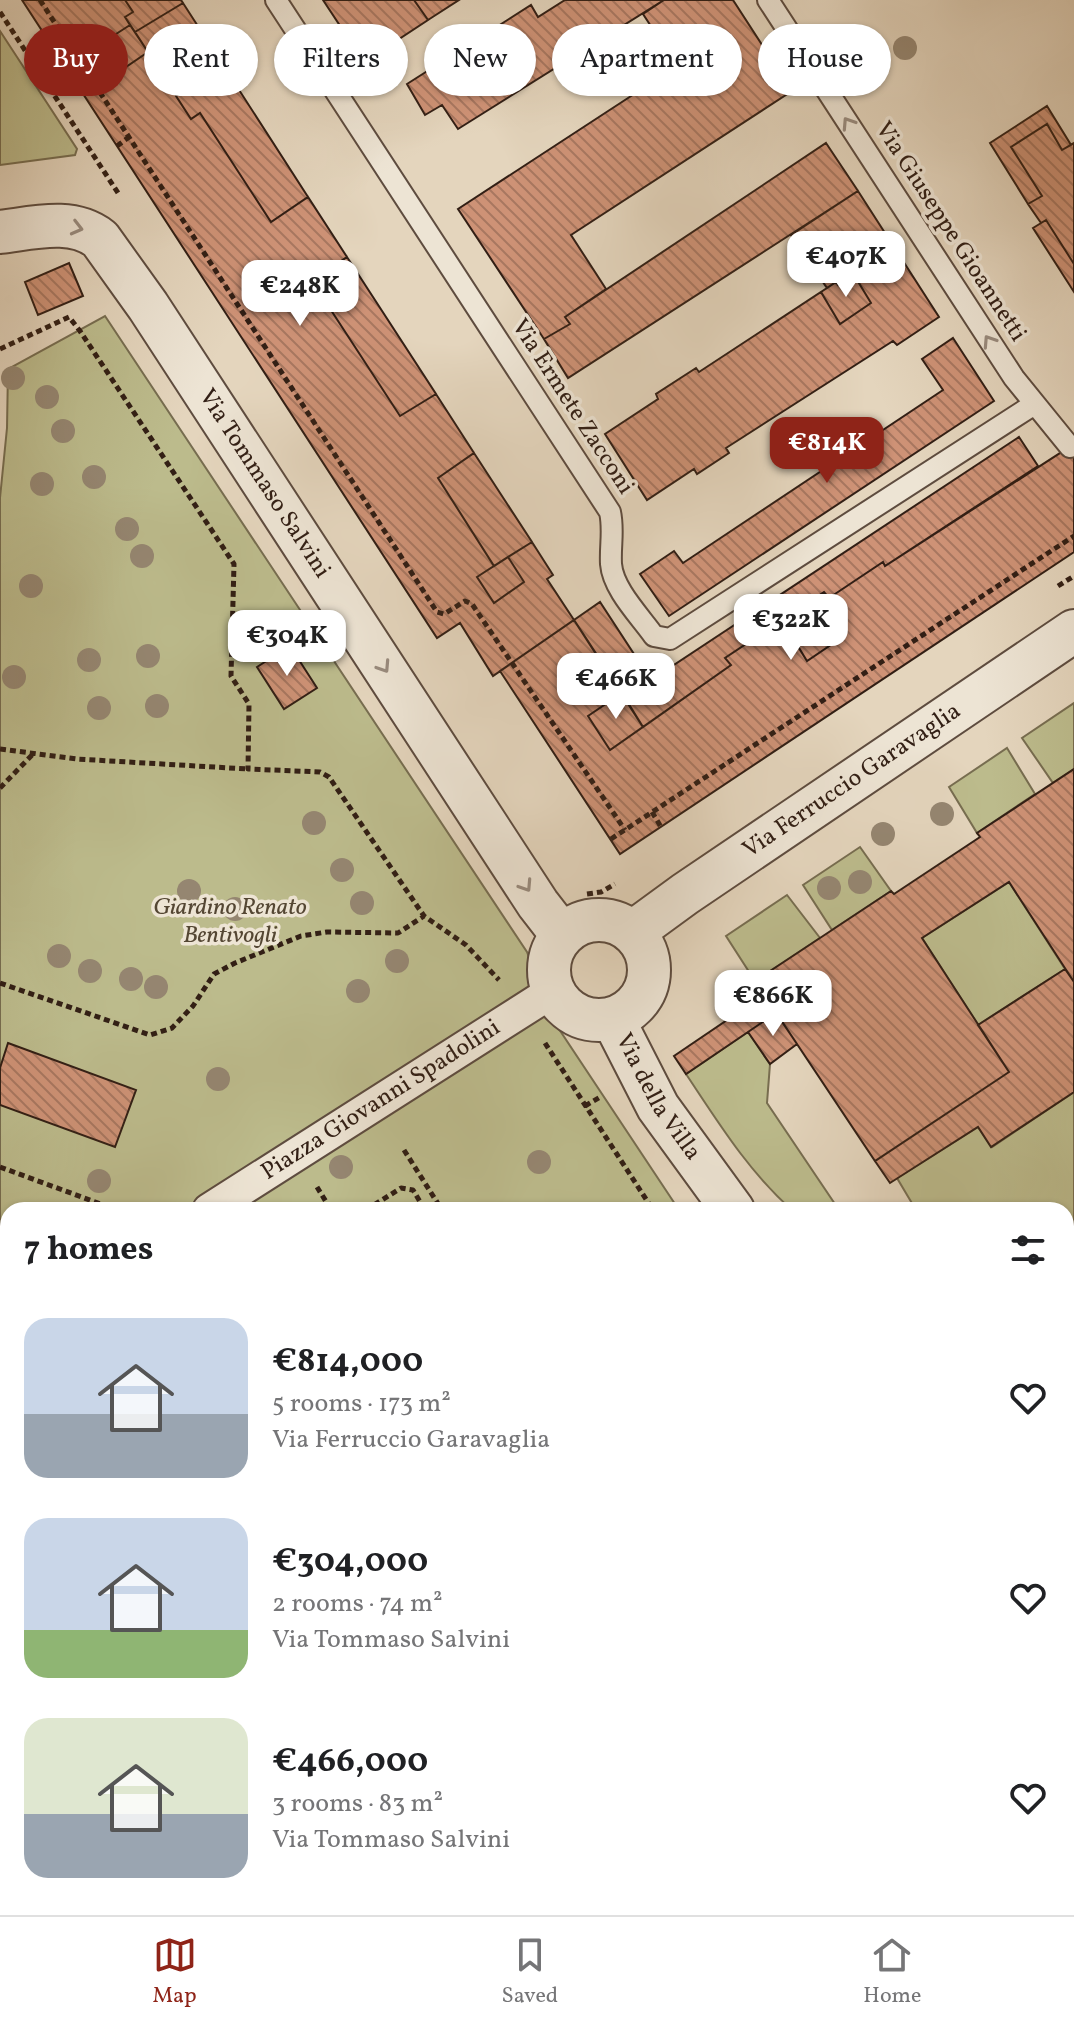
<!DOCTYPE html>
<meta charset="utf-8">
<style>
body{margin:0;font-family:Vollkorn,serif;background:#f2f2f2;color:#202124;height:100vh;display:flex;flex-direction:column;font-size:30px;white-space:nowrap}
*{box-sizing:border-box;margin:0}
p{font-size:26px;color:#757577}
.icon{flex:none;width:44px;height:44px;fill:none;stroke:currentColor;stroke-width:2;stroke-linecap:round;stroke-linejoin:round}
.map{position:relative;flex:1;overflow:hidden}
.details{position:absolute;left:0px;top:1202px;width:1074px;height:714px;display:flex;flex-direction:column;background:#fff;border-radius:24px 24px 0 0;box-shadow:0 2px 6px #0004}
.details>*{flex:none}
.top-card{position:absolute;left:24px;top:24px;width:1026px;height:72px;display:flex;gap:16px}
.price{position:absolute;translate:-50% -68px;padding:0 18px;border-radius:16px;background:#fff;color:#222;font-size:26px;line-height:52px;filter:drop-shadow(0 2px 4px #0008)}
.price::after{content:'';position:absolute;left:50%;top:48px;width:24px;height:18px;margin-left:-12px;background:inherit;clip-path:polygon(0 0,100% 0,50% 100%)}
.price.on{background:#8f2418;color:#fff}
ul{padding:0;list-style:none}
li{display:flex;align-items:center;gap:24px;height:200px;padding:0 24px}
li span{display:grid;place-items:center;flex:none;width:224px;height:160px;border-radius:24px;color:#555}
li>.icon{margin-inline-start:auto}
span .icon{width:96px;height:96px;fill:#fffc;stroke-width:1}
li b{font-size:34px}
h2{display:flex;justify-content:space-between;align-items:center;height:96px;padding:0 24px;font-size:34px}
.pill{padding:0 28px;border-radius:36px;background:#fff;box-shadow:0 2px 6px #0004;font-size:28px;line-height:72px}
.pill.on{background:#8f2418;color:#fff}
.tabs{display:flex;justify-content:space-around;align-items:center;height:112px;border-top:2px solid #e0e0e0;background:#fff;font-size:22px;color:#757577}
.tabs a{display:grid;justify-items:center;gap:4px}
.tabs .on{color:#8f2418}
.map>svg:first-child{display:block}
</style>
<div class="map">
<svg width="1074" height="1915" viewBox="0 0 1074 1915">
<defs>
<pattern id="building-back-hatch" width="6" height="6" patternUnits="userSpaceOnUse" patternTransform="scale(2)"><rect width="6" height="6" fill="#ce9276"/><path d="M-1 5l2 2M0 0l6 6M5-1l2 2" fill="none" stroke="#a87760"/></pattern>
</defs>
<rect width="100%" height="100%" fill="#e4d5bd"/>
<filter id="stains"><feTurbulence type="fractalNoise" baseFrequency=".0025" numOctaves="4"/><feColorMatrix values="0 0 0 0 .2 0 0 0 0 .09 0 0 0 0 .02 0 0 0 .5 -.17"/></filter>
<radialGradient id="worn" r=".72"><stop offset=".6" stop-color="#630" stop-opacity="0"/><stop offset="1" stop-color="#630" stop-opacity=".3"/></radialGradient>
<!-- green -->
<path fill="#bcbb8c" stroke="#776d50" stroke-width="2" d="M0 31 77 149 75 155 0 165Z
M105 316 527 952 530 960V983L539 999 679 1210H8V1296L0 1301V498L7 428 8 369Z
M1074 703V769L1053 783 1022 738Z
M1007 748 1035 794 977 833 949 787Z
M860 847 891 891 832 930 803 885Z
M1009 882 1065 969 978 1025 922 938Z
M787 895 820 938 755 981 726 936Z
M748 1032 770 1064 767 1103 839 1210H792C748 1171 718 1122 686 1074Z
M1074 1092V1257L1066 1250V1210H916L897 1178 978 1127 992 1147Z
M1066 1442 1074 1444V1526L1066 1548Z
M729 1908H828L826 1915H734Z
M835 1908H935L933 1915H833Z"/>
<!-- building -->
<path fill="url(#building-back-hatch)" stroke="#321f15" stroke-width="2" d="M22 0H125L133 12 125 17 130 25 102 43 120 71 148 52 135 32 183 3 223 65 176 96 191 119 200 113 271 222 308 197 347 257 312 281 400 416 436 394 474 453 438 478 494 566 477 577 494 603 524 582 508 557 532 542 553 575 547 579 574 620 493 676 460 623 437 638Z
M125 0H181L183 3 135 32 125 17 133 12Z
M323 0H414L428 20 364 62Z
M414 0H459L428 20Z
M565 0H664L458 129 442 105 425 115 407 84 531 5 538 17Z
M664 0H733L792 91 571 235 606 289 565 317 570 324 544 339 458 209 677 66 643 14Z
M130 25 148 52 120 71 102 43Z
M223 65 308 197 271 222 200 113 191 119 176 96Z
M1047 106 1071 145 1062 150 1047 124 1011 147 1042 196 1028 204 990 143Z
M1047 124 1062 150 1074 143V264L1046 220 1041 223 1028 204 1042 196 1011 147Z
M826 143 858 191 568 378 544 339 570 324 565 317Z
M858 191 939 317 897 345 893 341 726 448 729 453 697 474 694 469 647 500 605 434 658 399 656 394 696 368 699 372 821 292 840 324 871 303 854 275 838 285 836 282 827 288 791 235Z
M1046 220 1074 264V292L1033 228Z
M347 257 436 394 400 416 312 281Z
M69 263 83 296 38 315 25 282Z
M854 275 871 303 840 324 821 292 836 282 838 285Z
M953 338 994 401 669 616 640 574 674 551 683 563 943 390 922 359Z
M1019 437 1038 466 885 566 883 562 829 598 824 592 798 609 802 617 786 627 782 620 725 658 731 665 643 727 574 620 600 602 651 680Z
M1074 444V552L620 854 500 671 574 620 622 693 588 716 610 750 731 665 725 658 782 620 807 661 841 638 824 613 808 625 798 609 824 592 829 598 883 562 885 566Z
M474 453 532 542 494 566 438 478Z
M508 557 524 582 494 603 477 577Z
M824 613 841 638 807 661 786 627 802 617 808 625Z
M290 646 317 688 284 709 257 667Z
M622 693 643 727 610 750 588 716Z
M1074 769V982L1009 882 922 938 1009 1072 875 1161 755 981 891 891 894 894 980 837 977 833Z
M1065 969 1074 982V1092L991 1147 978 1127 890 1183 875 1161 1009 1072 978 1025Z
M764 995 776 1013 686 1074 674 1056Z
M776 1013 797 1044 770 1064 748 1032Z
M8 1043 136 1090 115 1147 0 1105V1068Z
M1068 1273 1074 1284V1308L1068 1312Z
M8 1455V1527L0 1523V1474Z
M1074 1634V1830L1072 1836 1066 1834V1655Z
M0 1743 8 1747 6 1858 0 1855Z
M9 1908H20L24 1915H0Z
M493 1908H581L586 1915H483Z
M581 1908H606L610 1915H586Z
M606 1908H665L655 1915H610Z"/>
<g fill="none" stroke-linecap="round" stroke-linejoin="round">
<defs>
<path id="service" d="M276 0 610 512C614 530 610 545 611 564 613 589 639 615 654 636L670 639 1033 405
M768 0 1014 378 1070 447
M0 1345 8 1339"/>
<g id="pedestrian">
<path id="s1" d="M209 1210 553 991"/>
</g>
<g id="minor">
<path id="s2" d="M0 232C33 228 72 217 100 239L148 306 538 904 562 935"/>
<circle cx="599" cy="970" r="50"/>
<path id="s3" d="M633 932 685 894 1074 631"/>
<path id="s4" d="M613 1019 658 1107 733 1210"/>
<path d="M1066 1391 1074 1395"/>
</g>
</defs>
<!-- service casing -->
<use href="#service" stroke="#5e4c3f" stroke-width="24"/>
<!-- pedestrian casing -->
<use href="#pedestrian" stroke="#5e4c3f" stroke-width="36"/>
<!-- minor casing -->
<use href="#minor" stroke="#5e4c3f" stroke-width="46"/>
<!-- path -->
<path stroke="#321f15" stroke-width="5" stroke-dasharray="6 4" stroke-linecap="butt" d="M40 0 437 612 444 614 465 601 472 604 625 830
M0 12 120 196
M117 146 129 137
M0 349 69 317 80 331 234 564 231 676 249 704 248 769 320 772 329 777 424 916 466 945 499 980
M1058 586 1074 576
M0 749 77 759 248 769
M0 788 32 755
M652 812 661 827
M611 839 1074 536
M587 894 601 892 615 884
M0 983 150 1035 172 1028 193 1006 214 974 235 963 301 936 327 932 398 933 424 916
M545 1043 653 1210
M585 1106 602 1096
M404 1150 442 1210
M0 1167 117 1210
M317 1187 331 1210
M366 1210 401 1188 413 1190 425 1210
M909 1915 912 1908"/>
<!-- service -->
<use href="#service" stroke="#ede4d4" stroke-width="20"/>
<!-- pedestrian -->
<use href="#pedestrian" stroke="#ede4d4" stroke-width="32"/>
<!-- minor -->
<use href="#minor" stroke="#ede4d4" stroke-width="42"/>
</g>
<!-- trees -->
<g fill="#958671">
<circle cx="905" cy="48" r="12"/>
<circle cx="867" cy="56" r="12"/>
<circle cx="13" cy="378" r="12"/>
<circle cx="47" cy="397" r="12"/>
<circle cx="63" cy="431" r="12"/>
<circle cx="94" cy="477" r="12"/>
<circle cx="42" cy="484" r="12"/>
<circle cx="127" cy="529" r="12"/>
<circle cx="142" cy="556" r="12"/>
<circle cx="31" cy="586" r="12"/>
<circle cx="148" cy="656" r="12"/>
<circle cx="89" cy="660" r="12"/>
<circle cx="14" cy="677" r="12"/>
<circle cx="157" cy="706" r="12"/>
<circle cx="99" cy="708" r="12"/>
<circle cx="942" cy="814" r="12"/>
<circle cx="314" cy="823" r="12"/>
<circle cx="883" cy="834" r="12"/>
<circle cx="342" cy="870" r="12"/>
<circle cx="860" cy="882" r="12"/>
<circle cx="829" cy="888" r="12"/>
<circle cx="189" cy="891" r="12"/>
<circle cx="362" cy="903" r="12"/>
<circle cx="235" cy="909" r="12"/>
<circle cx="59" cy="956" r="12"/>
<circle cx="397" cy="961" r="12"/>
<circle cx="90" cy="971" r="12"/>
<circle cx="131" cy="979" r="12"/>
<circle cx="156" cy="987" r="12"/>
<circle cx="358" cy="991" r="12"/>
<circle cx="218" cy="1079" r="12"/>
<circle cx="539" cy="1162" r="12"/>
<circle cx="341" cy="1167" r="12"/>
<circle cx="99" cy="1181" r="12"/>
</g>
<!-- one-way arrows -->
<defs><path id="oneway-chevron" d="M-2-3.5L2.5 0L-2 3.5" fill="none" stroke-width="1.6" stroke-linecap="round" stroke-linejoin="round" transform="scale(2)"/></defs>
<g stroke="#998b7e">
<use href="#oneway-chevron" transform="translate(848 123) rotate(-123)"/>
<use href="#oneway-chevron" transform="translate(77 228) rotate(14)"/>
<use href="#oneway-chevron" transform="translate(989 341) rotate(-123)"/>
<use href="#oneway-chevron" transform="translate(384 667) rotate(57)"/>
<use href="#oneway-chevron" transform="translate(526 886) rotate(57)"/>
</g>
<g text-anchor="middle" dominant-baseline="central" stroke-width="7" stroke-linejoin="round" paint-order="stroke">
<!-- street labels -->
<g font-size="24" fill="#321f15" stroke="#ede4d4">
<text transform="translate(950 232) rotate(57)">Via Giuseppe Gioannetti</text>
<text transform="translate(572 407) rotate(57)">Via Ermete Zacconi</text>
<text stroke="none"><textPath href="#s2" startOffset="398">Via Tommaso Salvini</textPath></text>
<text stroke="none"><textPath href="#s3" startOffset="266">Via Ferruccio Garavaglia</textPath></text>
<text stroke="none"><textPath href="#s4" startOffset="90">Via della Villa</textPath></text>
<text stroke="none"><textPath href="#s1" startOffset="204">Piazza Giovanni Spadolini</textPath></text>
</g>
<!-- park labels -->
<g font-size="24" font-style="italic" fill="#544633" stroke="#ede4d4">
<text x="230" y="908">Giardino Renato<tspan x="230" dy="28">Bentivogli</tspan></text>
</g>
</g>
<rect width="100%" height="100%" filter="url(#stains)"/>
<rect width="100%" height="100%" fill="url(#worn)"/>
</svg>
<b class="price" style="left:846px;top:299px">€407K</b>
<b class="price" style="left:300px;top:328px">€248K</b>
<b class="price on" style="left:827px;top:485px">€814K</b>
<b class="price" style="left:791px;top:662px">€322K</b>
<b class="price" style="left:287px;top:678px">€304K</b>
<b class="price" style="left:616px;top:721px">€466K</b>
<b class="price" style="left:773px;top:1038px">€866K</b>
<div class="top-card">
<a class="pill on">Buy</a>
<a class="pill">Rent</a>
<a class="pill">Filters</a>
<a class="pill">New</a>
<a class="pill">Apartment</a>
<a class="pill">House</a>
</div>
<section class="details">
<h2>7 homes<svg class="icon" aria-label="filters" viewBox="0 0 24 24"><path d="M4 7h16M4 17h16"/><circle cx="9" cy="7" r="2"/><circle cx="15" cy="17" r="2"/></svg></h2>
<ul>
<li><span style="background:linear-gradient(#c9d6e8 60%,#9aa5b1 0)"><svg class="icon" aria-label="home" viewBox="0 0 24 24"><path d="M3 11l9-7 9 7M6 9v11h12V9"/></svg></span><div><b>€814,000</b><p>5 rooms · 173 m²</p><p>Via Ferruccio Garavaglia</p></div><svg class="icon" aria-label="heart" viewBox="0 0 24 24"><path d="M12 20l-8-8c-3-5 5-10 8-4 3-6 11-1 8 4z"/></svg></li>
<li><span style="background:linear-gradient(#c9d6e8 70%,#8fb573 0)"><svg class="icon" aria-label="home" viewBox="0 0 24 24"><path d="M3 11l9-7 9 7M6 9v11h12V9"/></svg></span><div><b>€304,000</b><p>2 rooms · 74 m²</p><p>Via Tommaso Salvini</p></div><svg class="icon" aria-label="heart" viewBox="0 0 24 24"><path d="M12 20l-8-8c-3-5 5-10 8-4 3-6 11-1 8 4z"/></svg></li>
<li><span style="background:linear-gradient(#dfe7d0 60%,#9aa5b1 0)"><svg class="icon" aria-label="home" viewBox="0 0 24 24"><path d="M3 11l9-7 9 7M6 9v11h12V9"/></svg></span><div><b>€466,000</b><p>3 rooms · 83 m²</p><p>Via Tommaso Salvini</p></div><svg class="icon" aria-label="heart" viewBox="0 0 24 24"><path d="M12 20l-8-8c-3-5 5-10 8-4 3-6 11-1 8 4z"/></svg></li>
</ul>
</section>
</div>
<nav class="tabs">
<a class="on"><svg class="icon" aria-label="map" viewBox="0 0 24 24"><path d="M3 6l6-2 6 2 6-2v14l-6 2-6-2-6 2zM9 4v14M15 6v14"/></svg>Map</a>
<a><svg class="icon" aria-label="saved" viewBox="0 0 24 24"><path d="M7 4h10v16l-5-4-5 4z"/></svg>Saved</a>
<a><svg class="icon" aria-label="home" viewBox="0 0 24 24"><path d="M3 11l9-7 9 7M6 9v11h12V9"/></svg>Home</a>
</nav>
